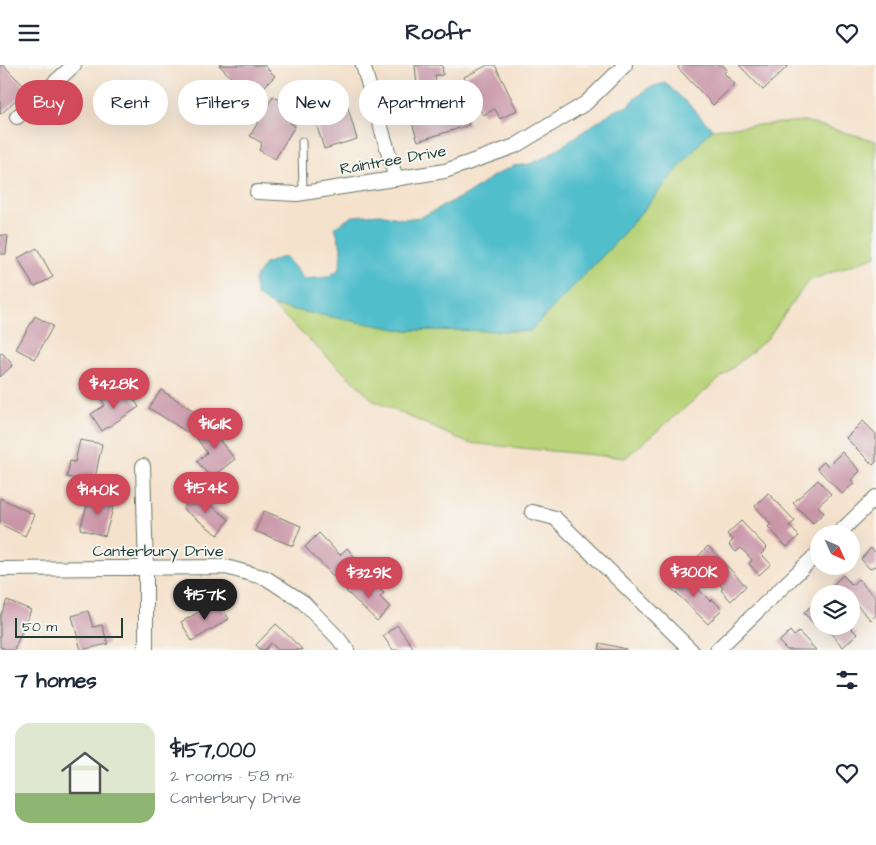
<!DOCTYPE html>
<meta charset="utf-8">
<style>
body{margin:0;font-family:"Architects Daughter",sans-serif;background:#f6f6f7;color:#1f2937;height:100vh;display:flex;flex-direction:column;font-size:19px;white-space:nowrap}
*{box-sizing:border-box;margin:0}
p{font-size:16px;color:#747a83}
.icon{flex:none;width:28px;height:28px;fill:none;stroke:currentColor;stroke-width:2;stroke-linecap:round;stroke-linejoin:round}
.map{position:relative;height:585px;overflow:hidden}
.panel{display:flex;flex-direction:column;background:#fff;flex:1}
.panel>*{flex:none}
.banner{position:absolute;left:15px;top:15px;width:500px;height:45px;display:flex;gap:10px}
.needle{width:32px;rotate:135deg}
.tools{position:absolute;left:810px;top:460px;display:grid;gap:10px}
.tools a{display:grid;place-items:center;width:50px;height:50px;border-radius:50%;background:#fff;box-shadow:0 5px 20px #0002;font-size:25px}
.scale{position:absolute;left:15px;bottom:12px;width:108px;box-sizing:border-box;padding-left:5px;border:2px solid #1f3d34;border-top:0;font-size:14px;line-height:18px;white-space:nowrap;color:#1f3d34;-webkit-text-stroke:4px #f6f6f2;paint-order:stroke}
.price{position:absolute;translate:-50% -42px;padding:0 11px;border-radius:18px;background:#d1495b;color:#fff;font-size:16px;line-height:32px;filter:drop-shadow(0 1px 2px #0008)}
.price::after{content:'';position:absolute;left:50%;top:30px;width:15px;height:11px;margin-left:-8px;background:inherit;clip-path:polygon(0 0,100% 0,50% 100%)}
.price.selected{background:#222;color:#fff}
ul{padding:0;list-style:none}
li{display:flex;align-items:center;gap:15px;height:125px;padding:0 15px}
li span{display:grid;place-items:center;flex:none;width:140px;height:100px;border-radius:15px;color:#555}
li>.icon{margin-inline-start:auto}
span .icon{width:60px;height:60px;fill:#fffc;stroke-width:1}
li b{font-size:21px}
h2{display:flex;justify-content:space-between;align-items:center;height:60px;padding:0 15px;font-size:21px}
.tag{padding:0 18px;border-radius:22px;background:#fff;box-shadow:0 5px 20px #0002;font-size:18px;line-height:45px}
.tag.selected{background:#d1495b;color:#fff}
header{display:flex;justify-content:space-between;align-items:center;height:65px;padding:0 15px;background:#fff;font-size:22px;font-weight:700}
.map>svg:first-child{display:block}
</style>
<header><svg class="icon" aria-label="menu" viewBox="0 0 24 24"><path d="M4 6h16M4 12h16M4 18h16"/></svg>Roofr<svg class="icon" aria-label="heart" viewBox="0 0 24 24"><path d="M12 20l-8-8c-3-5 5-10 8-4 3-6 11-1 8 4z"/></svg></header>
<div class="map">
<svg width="876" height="585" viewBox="0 0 876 585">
<rect width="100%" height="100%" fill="#f6f6f2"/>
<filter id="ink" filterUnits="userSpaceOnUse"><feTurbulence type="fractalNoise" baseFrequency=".02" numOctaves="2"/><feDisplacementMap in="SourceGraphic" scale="10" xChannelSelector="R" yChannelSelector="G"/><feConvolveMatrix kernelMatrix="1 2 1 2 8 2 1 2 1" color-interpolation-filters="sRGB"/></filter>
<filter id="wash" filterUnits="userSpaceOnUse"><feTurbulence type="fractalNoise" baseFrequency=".0096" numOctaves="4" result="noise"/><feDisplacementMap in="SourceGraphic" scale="20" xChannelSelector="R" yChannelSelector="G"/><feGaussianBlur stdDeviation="1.12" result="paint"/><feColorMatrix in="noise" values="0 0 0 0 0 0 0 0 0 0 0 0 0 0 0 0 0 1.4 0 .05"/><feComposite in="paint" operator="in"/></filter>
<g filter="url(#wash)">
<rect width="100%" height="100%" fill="#f5e2cc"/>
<!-- green -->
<path fill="#b9d379" stroke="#6c8856" d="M804 56 876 76V191L808 216 767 274 625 393 468 378 374 336 273 241 402 265 530 266 616 177 712 64Z"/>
<!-- water -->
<path fill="#51becc" stroke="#387e80" d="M665 18 690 40 712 64 616 177 530 266 402 265 273 241 257 231 254 215 265 199 285 191 304 214 328 212 340 204 341 182 335 162 353 151 380 149 403 154 421 152 471 127 493 111 513 101 530 99 549 90 613 46 626 42 648 23Z"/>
<g id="blocks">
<!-- building -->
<path fill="#c996a8" d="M0 0H5L4 1 27 24 1 49 0 48Z
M219 0H264L275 11 262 24 255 17 245 27Z
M415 0H442L443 10H435L436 19 417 21Z
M488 0H495L517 45 500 54 495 44 483 50 464 12Z
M680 0H723L727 5 724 8 735 19 713 40 678 3Z
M739 0H789L763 25Z
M450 30 455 45 463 43 469 60 418 76 407 43Z
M273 31 297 45 290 58 295 61 275 94 259 85 262 78 250 71Z
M345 33 357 74 324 84 316 58 321 56 316 42Z
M0 170 8 171 6 189H0Z
M37 183 53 212 34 222 18 193Z
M35 251 53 261 35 294 16 284Z
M2 288 13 300 0 312V289Z
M161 325 199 349 187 367 149 343Z
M114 326 119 334 129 327 139 342 102 366 91 349 105 340 101 334Z
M220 356 229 369 220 376 235 394 211 413 197 396 207 388 197 374Z
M863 356 876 369V397L873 400 846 373Z
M80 375 102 379 94 418 67 412 70 396 75 397Z
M842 387 860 406 851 415 854 418 842 429 817 403 824 397 828 401Z
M818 415 831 429 818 441 824 448 813 458 793 438Z
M768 428 795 456 789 461 799 471 787 482 768 462 771 459 755 441Z
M194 429 229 454 218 470 183 444Z
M90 430 115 437 105 471 80 464Z
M0 433 35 450 25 471 0 459Z
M264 446 301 461 293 481 255 466Z
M741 456 767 483 761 489 771 499 759 510 749 499 752 495 741 483 736 487 729 480 733 475 727 469Z
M319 468 340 490 347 483 357 495 337 515 305 482Z
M708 481 746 521 731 536 721 525 723 523 696 494Z
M871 483 876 488V503L874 501 870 504 861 494Z
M680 506 710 536 712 534 722 544 708 559 667 519Z
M843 510 852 520 858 514 876 533V550L871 555 851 534V529H839L832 521Z
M360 512 374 526 378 522 384 528 380 532 390 542 377 556 346 526Z
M7 535 31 545 14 585H8L0 582V551Z
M218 536 229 554 192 576 181 557Z
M815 537 819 541V554L814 559 804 548Z
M88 546 93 562 102 560 108 579 81 585 72 551Z
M276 559 302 584 301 585H278L271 578 265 585H261L256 580Z
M397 560 415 585H393L383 571Z
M824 561H849L857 569 843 582Z
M790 566 794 571 799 567 816 585H787L779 577Z
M600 578 626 584V585H599Z"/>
</g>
</g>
<g filter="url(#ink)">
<use href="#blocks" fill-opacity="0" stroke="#6a7769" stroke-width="1"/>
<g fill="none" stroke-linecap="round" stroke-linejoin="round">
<defs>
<path id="lane" d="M302 77 303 128"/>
<path id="street" d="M363 0 396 114
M17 52 74 0
M257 127 297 129 445 106 515 81 586 38 625 0
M143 401 146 504V585
M532 447 555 453 691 585
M838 469 876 432
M0 504 226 502 266 513 303 537 338 573 347 585
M717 585 819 487"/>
</defs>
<!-- lane casing -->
<use href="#lane" stroke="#6a7769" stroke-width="9"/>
<!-- street casing -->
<use href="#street" stroke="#6a7769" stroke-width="16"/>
<!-- lane -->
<use href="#lane" stroke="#fff" stroke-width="7"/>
<!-- street -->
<use href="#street" stroke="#fff" stroke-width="14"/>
</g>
</g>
<g text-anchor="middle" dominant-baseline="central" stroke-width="4" stroke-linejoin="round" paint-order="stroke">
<!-- street labels -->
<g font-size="16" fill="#1f3d34" stroke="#f6f6f2">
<text transform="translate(393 95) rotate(-10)">Raintree Drive</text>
<text x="158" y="486">Canterbury Drive</text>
</g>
</g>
</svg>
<div class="tools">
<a><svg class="needle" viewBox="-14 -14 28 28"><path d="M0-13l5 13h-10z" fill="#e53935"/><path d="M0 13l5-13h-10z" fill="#747a83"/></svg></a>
<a><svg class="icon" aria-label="layers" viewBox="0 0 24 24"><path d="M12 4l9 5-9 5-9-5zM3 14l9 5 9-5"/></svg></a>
</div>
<div class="scale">50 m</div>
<b class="price" style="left:114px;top:345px">$428K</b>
<b class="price" style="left:215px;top:385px">$161K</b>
<b class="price" style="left:206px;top:449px">$154K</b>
<b class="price" style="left:98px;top:451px">$140K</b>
<b class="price" style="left:694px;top:533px">$300K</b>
<b class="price" style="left:369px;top:534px">$329K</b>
<b class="price selected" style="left:205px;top:556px">$157K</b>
<div class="banner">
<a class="tag selected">Buy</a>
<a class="tag">Rent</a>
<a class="tag">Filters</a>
<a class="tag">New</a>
<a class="tag">Apartment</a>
</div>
</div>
<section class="panel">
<h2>7 homes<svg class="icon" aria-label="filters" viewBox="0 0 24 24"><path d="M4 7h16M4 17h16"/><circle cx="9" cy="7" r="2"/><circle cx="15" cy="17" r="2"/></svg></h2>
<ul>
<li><span style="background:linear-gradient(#dfe7d0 70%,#8fb573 0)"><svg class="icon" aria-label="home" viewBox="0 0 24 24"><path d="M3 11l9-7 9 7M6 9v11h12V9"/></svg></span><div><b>$157,000</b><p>2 rooms · 58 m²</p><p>Canterbury Drive</p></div><svg class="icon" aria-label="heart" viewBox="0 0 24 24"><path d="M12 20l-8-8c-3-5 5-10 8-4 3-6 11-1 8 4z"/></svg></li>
</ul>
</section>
